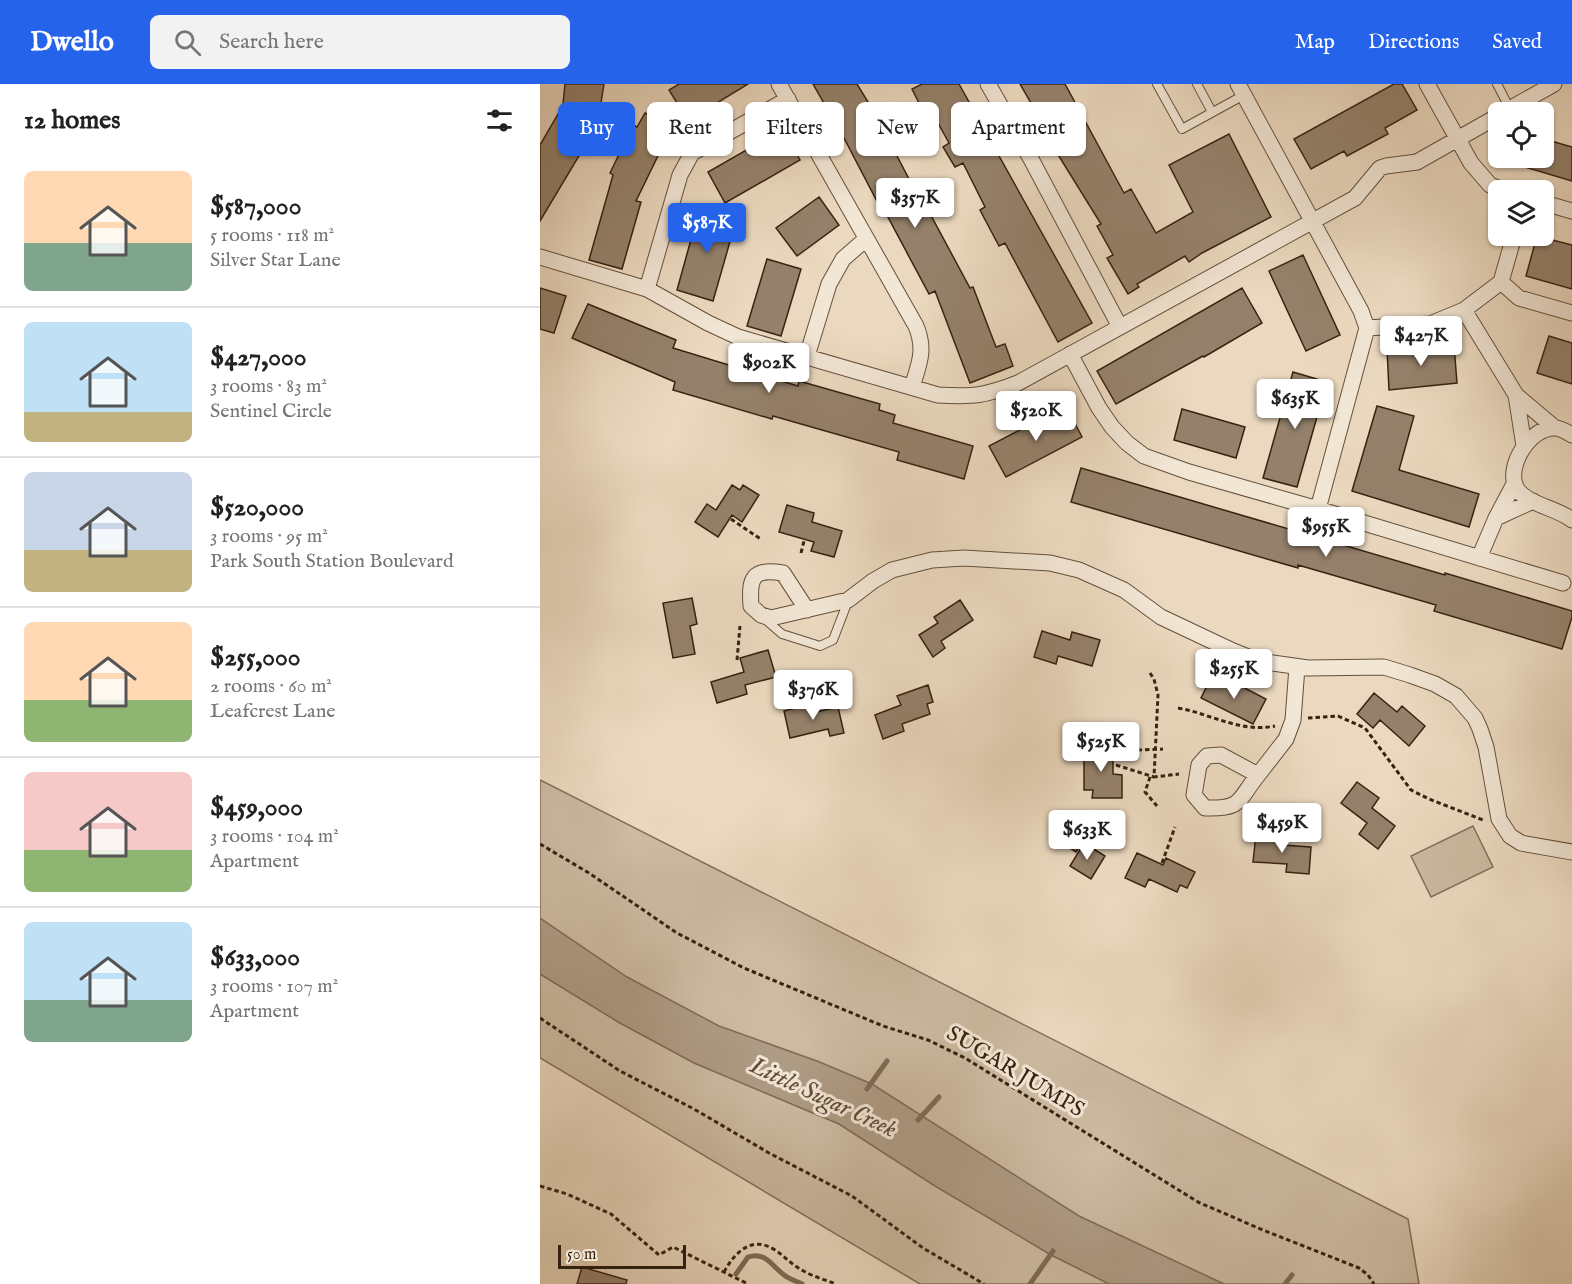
<!DOCTYPE html>
<meta charset="utf-8">
<style>
body{margin:0;font-family:"IM FELL English",serif;background:#f2f2f2;color:#222;height:100vh;display:flex;flex-direction:column;font-size:22px;white-space:nowrap}
*{box-sizing:border-box;margin:0}
p{font-size:20px;color:#767676}
.icon{flex:none;width:33px;height:33px;fill:none;stroke:currentColor;stroke-width:2;stroke-linecap:round;stroke-linejoin:round}
.map{position:relative;flex:1;overflow:hidden}
.side{display:flex;flex-direction:column;background:#fff;width:540px}
.side>*{flex:none}
.banner{position:absolute;left:18px;top:18px;width:570px;height:54px;display:flex;gap:12px}
.fabs{position:absolute;left:948px;top:18px;display:grid;gap:12px}
.fabs a{display:grid;place-items:center;width:66px;height:66px;border-radius:9px;background:#fff;box-shadow:0 2px 4px #0004;font-size:30px}
.scale{position:absolute;left:18px;bottom:15px;width:128px;box-sizing:border-box;padding-left:6px;border:3px solid #372211;border-top:0;font-size:16px;line-height:21px;white-space:nowrap;color:#372211;-webkit-text-stroke:4px #f2e6d5;paint-order:stroke}
.price{position:absolute;translate:-50% -51px;padding:0 14px;border-radius:6px;background:#fff;color:#222;font-size:20px;line-height:39px;filter:drop-shadow(0 2px 3px #0008)}
.price::after{content:'';position:absolute;left:50%;top:36px;width:18px;height:14px;margin-left:-9px;background:inherit;clip-path:polygon(0 0,100% 0,50% 100%)}
.price.selected{background:#2563eb;color:#fff}
ul{padding:0;list-style:none}
li{display:flex;align-items:center;gap:18px;height:150px;padding:0 24px}
li+li{border-top:2px solid #e0e0e0}
li span{display:grid;place-items:center;flex:none;width:168px;height:120px;border-radius:9px;color:#555}
li>.icon{margin-inline-start:auto}
span .icon{width:72px;height:72px;fill:#fffc;stroke-width:1}
li b{font-size:26px}
h2{display:flex;justify-content:space-between;align-items:center;height:72px;padding:0 24px;font-size:26px}
.pill{padding:0 21px;border-radius:9px;background:#fff;box-shadow:0 2px 4px #0004;font-size:21px;line-height:54px}
.pill.selected{background:#2563eb;color:#fff}
header{display:flex;align-items:center;gap:36px;box-sizing:border-box;height:84px;padding:0 30px;background:#2563eb;color:#fff}
header strong{font-size:28px}
nav{display:flex;gap:33px;margin-inline-start:auto;font-size:21px}
.search{width:420px;height:54px;background:#f2f2f2;display:flex;align-items:center;gap:15px;box-sizing:border-box;padding:0 21px;border-radius:9px;color:#767676;font-size:22px}
main{display:flex;flex:1;min-height:0}
.map>svg:first-child{display:block}
</style>
<header>
<strong>Dwello</strong>
<div class="search"><svg class="icon" aria-label="search" viewBox="0 0 24 24"><circle cx="10" cy="10" r="6"/><path d="M15 15l6 6"/></svg>Search here</div>
<nav><a>Map</a><a>Directions</a><a>Saved</a></nav>
</header>
<main>
<section class="side">
<h2>12 homes<svg class="icon" aria-label="filters" viewBox="0 0 24 24"><path d="M4 7h16M4 17h16"/><circle cx="9" cy="7" r="2"/><circle cx="15" cy="17" r="2"/></svg></h2>
<ul>
<li><span style="background:linear-gradient(#ffd9b3 60%,#7fa58c 0)"><svg class="icon" aria-label="home" viewBox="0 0 24 24"><path d="M3 11l9-7 9 7M6 9v11h12V9"/></svg></span><div><b>$587,000</b><p>5 rooms · 118 m²</p><p>Silver Star Lane</p></div></li>
<li><span style="background:linear-gradient(#bfe0f5 75%,#c2b280 0)"><svg class="icon" aria-label="home" viewBox="0 0 24 24"><path d="M3 11l9-7 9 7M6 9v11h12V9"/></svg></span><div><b>$427,000</b><p>3 rooms · 83 m²</p><p>Sentinel Circle</p></div></li>
<li><span style="background:linear-gradient(#c9d6e8 65%,#c2b280 0)"><svg class="icon" aria-label="home" viewBox="0 0 24 24"><path d="M3 11l9-7 9 7M6 9v11h12V9"/></svg></span><div><b>$520,000</b><p>3 rooms · 95 m²</p><p>Park South Station Boulevard</p></div></li>
<li><span style="background:linear-gradient(#ffd9b3 65%,#8fb573 0)"><svg class="icon" aria-label="home" viewBox="0 0 24 24"><path d="M3 11l9-7 9 7M6 9v11h12V9"/></svg></span><div><b>$255,000</b><p>2 rooms · 60 m²</p><p>Leafcrest Lane</p></div></li>
<li><span style="background:linear-gradient(#f6c9c9 65%,#8fb573 0)"><svg class="icon" aria-label="home" viewBox="0 0 24 24"><path d="M3 11l9-7 9 7M6 9v11h12V9"/></svg></span><div><b>$459,000</b><p>3 rooms · 104 m²</p><p>Apartment</p></div></li>
<li><span style="background:linear-gradient(#bfe0f5 65%,#7fa58c 0)"><svg class="icon" aria-label="home" viewBox="0 0 24 24"><path d="M3 11l9-7 9 7M6 9v11h12V9"/></svg></span><div><b>$633,000</b><p>3 rooms · 107 m²</p><p>Apartment</p></div></li>
</ul>
</section>
<div class="map">
<svg width="1032" height="1200" viewBox="0 0 1032 1200">
<rect width="100%" height="100%" fill="#ebd9bf"/>
<filter id="stains"><feTurbulence type="fractalNoise" baseFrequency=".00333" numOctaves="4"/><feColorMatrix values="0 0 0 0 .2 0 0 0 0 .09 0 0 0 0 .02 0 0 0 .5 -.17"/></filter>
<radialGradient id="worn" r=".72"><stop offset=".6" stop-color="#630" stop-opacity="0"/><stop offset="1" stop-color="#630" stop-opacity=".3"/></radialGradient>
<!-- green -->
<path fill="#ccbaa1" stroke="#826e59" stroke-width="1.5" d="M0 696 868 1135 879 1200H380L0 974Z
M933 742 953 783 891 813 871 772Z"/>
<!-- water -->
<path fill="#ae9b84" stroke="#7e6b56" stroke-width="1.5" d="M0 834 87 893 179 942 277 977 332 1000 539 1132 684 1200H569L511 1171 395 1102 299 1040 154 979 78 938 0 890Z"/>
<g fill="none" stroke-linecap="round" stroke-linejoin="round">
<!-- stream -->
<path stroke="#7e6b56" stroke-width="5" d="M327 1005 347 977
M378 1036 399 1013
M196 1190 208 1173C225 1167 232 1182 244 1191 249 1195 256 1197 262 1200
M490 1200 513 1167
M745 1200 752 1191"/>
</g>
<!-- building -->
<path fill="#95816b" stroke="#372211" stroke-width="1.5" d="M25 0H64L60 25 23 20Z
M139 0H208L162 28 164 32 150 40 129 6Z
M273 0H317L333 26 379 114 381 113 430 204 433 203 456 263 465 260 473 282 430 299 395 207 389 210 342 122 340 123 294 35H293Z
M382 0H419L552 239 518 258 465 159 459 162 440 126 445 123 423 79 415 83 403 63 409 59 388 21 382 25 372 5Z
M480 0H525L584 109 591 105 616 149 653 128 629 81 689 50 731 133 662 169 649 178 645 172 597 200 599 203 588 210 567 174 573 171 557 142 561 140 517 69 516 70 507 53 510 52Z
M854 0H862L877 26 845 44 848 50 807 72 804 67 771 85 754 55Z
M105 29 132 43 96 117 101 118 82 185 49 176 73 91 70 89 85 58 82 57 91 40 97 43Z
M18 30 52 50 0 137V61Z
M243 45 260 76 185 119 168 88Z
M1004 55 1032 63V97L965 77 966 74H1004Z
M279 113 299 141 257 172 236 144Z
M160 123 197 133 173 217 137 206Z
M997 152 1032 161V205L986 192Z
M763 171 800 251 766 267 729 187Z
M227 175 261 185 241 252 207 242Z
M0 204 26 212 14 249 0 245Z
M702 204 722 239 664 273 663 272 576 320 557 287Z
M48 220 136 256 133 264 258 302 259 297 340 320 339 326 355 331 353 339 433 362 424 395 357 376 359 368 233 332 232 335 133 306 135 298 32 254Z
M1009 252 1032 259V300L997 289Z
M914 261 917 299 849 306 847 264Z
M753 288 787 298 757 403 723 394Z
M526 322 542 353 466 393 449 362Z
M837 322 874 332 859 386 939 410 929 443 812 407Z
M642 325 705 343 696 374 634 356Z
M541 384 905 491V489L1032 527V533L1022 565 894 527 896 521 758 481V484L531 418Z
M192 401 200 406 203 401 219 411 202 438 192 431 178 453 155 438 167 420 176 426Z
M247 421 274 429 272 438 302 447 294 473 271 467 274 458 239 448Z
M152 514 157 540 150 542 155 570 133 574 123 519Z
M420 516 433 536 401 557 405 564 393 573 379 551 398 539 394 533Z
M502 547 530 556 532 548 560 556 552 582 518 572 516 580 494 573Z
M228 566 236 593 205 601 207 610 177 619 171 598 204 588 200 574Z
M671 594 698 608 701 602 726 615 713 640 661 614Z
M388 601 393 618 387 620 390 630 362 640 364 647 343 655 335 631 361 621 357 612Z
M834 609 857 628 862 622 885 642 869 662 840 636 833 644 817 630Z
M274 619 276 628 298 623 304 649 290 652 288 645 250 654 244 627Z
M544 661 573 662V690L582 691V714H552L553 706H544Z
M817 698 839 714 832 724 855 742 838 765 819 750 827 739 801 719Z
M524 733 548 748 536 768 512 753Z
M716 750 744 753 743 761 771 763 769 790 746 788 747 780 713 778Z
M544 759 565 772 551 795 530 782Z
M597 769 623 781 626 774 655 788 647 804 640 801 637 808 609 795 605 803 585 794Z
M42 1183 87 1196 86 1200H37Z"/>
<g fill="none" stroke-linecap="round" stroke-linejoin="round">
<defs>
<path id="service" d="M617 0 642 45 704 11
M657 0 672 28
M957 0 970 25
M226 536 242 550 280 562 293 556 308 517"/>
<path id="minor" d="M239 0 376 242C386 266 379 280 372 303
M448 0 491 75 580 243
M698 0 821 227 827 244 778 425
M887 0 931 79 950 101 963 106
M964 28 1014 0
M1004 119 1032 127
M0 173 107 205 168 239 198 253 398 311C433 313 445 312 478 299L815 114 840 84 846 82 877 78 958 32
M961 198 979 214 1032 229
M107 205 140 91 152 69 248 15
M924 226 976 311
M827 244 890 240 924 226 961 198 974 152
M530 270 559 324 572 343 587 359 604 372 649 388 778 425 1023 499
M267 272 289 200 303 175 326 155
M1032 351C1027 348 1020 344 1015 344 990 343 966 382 976 403 984 420 1018 424 1032 436
M984 362 976 311 1015 344
M974 400 956 434 993 417
M939 474 956 434
M267 526 243 489C212 484 209 494 211 522L221 531 231 534 308 516 333 497 352 486 392 476 424 474 510 479 539 486 584 506 621 533 693 567 718 577 768 584 844 583 870 591 895 600 916 612 935 634 940 645 946 663 959 735 970 752 981 759 1032 768
M718 691 681 671 667 672 659 681 654 711 665 724C703 725 697 717 718 691L746 655 753 636 757 583"/>
</defs>
<!-- service casing -->
<use href="#service" stroke="#64503c" stroke-width="10"/>
<!-- minor casing -->
<use href="#minor" stroke="#64503c" stroke-width="17"/>
<!-- path -->
<path stroke="#372211" stroke-width="3" stroke-dasharray="4.5 3" stroke-linecap="butt" d="M191 435 222 456
M261 469 264 457
M197 576 200 542
M610 589 614 595 618 611 614 693 639 690
M638 624C671 630 701 649 735 642
M768 634 798 632 825 644 871 706 889 715 943 736
M575 667 623 665
M576 681 614 693
M610 693 605 708 617 722
M743 732 777 725
M0 760 49 789 137 849 204 884 343 942 388 956 425 974 658 1118 718 1144 819 1184 828 1191 834 1200
M622 779 635 743
M0 934 80 987 154 1025 229 1069 312 1112 383 1164 444 1200
M0 1102 27 1110 71 1130 119 1171 133 1163 208 1200
M184 1188C195 1168 212 1151 235 1166 243 1171 249 1178 257 1183 268 1191 283 1195 296 1200"/>
<!-- service -->
<use href="#service" stroke="#f2e6d5" stroke-width="8"/>
<!-- minor -->
<use href="#minor" stroke="#f2e6d5" stroke-width="15"/>
</g>
<g text-anchor="middle" dominant-baseline="central" stroke-width="6" stroke-linejoin="round" paint-order="stroke">
<!-- street labels -->
<g font-size="22" fill="#372211" stroke="#f2e6d5">
<text transform="translate(475 988) rotate(31)">SUGAR JUMPS</text>
</g>
<!-- water labels -->
<g font-size="24" font-style="italic" fill="#614c39" stroke="#f2e6d5">
<text transform="translate(283 1014) rotate(25)">Little Sugar Creek</text>
</g>
</g>
<rect width="100%" height="100%" filter="url(#stains)"/>
<rect width="100%" height="100%" fill="url(#worn)"/>
</svg>
<div class="fabs">
<a><svg class="icon" aria-label="locate" viewBox="0 0 24 24"><circle cx="12" cy="12" r="6"/><path d="M12 2v4M12 18v4M2 12h4M18 12h4"/></svg></a>
<a><svg class="icon" aria-label="layers" viewBox="0 0 24 24"><path d="M12 4l9 5-9 5-9-5zM3 14l9 5 9-5"/></svg></a>
</div>
<div class="scale">50 m</div>
<b class="price" style="left:375px;top:145px">$357K</b>
<b class="price selected" style="left:167px;top:170px">$587K</b>
<b class="price" style="left:881px;top:283px">$427K</b>
<b class="price" style="left:229px;top:310px">$902K</b>
<b class="price" style="left:755px;top:346px">$635K</b>
<b class="price" style="left:496px;top:358px">$520K</b>
<b class="price" style="left:786px;top:474px">$955K</b>
<b class="price" style="left:694px;top:616px">$255K</b>
<b class="price" style="left:273px;top:637px">$376K</b>
<b class="price" style="left:561px;top:689px">$525K</b>
<b class="price" style="left:742px;top:770px">$459K</b>
<b class="price" style="left:547px;top:777px">$633K</b>
<div class="banner">
<a class="pill selected">Buy</a>
<a class="pill">Rent</a>
<a class="pill">Filters</a>
<a class="pill">New</a>
<a class="pill">Apartment</a>
</div>
</div>
</main>
